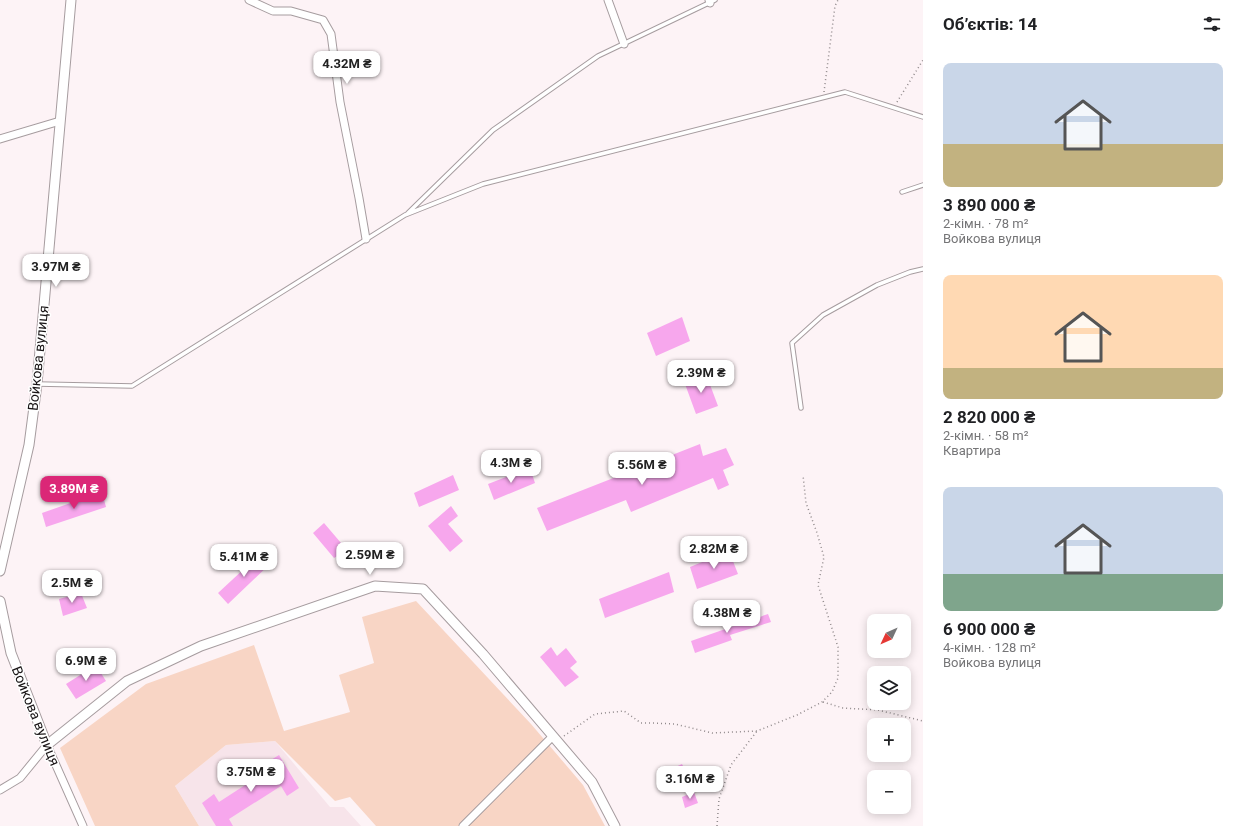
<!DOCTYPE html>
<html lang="uk">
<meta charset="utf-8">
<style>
body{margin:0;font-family:Roboto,sans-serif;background:#f2f2f2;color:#202124;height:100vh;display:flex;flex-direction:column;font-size:15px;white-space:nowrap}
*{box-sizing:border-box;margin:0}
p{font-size:13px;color:#757577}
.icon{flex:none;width:22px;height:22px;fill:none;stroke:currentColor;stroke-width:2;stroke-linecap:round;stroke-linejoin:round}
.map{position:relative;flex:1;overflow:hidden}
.panel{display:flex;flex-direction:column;background:#fff;width:320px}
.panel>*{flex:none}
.needle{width:26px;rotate:226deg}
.controls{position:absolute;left:867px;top:614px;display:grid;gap:8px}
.controls a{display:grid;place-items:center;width:44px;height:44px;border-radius:8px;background:#fff;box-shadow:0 2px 10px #0003;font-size:20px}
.price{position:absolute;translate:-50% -34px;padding:0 9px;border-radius:8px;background:#fff;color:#222;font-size:13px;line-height:26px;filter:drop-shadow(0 1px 2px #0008)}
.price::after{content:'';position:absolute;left:50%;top:24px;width:12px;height:9px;margin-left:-6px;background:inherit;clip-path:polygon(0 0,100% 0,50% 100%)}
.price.active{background:#db2777;color:#fff}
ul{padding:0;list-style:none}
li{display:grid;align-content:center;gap:8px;height:212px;padding:0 20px}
li span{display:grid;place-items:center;height:124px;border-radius:8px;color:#555}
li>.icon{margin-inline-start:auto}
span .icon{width:72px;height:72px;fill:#fffc;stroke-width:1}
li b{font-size:17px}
h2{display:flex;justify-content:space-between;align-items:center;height:48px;padding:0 20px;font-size:17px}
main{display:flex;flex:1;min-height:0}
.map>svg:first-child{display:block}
</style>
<main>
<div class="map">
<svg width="923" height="826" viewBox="0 0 923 826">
<rect width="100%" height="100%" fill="#fdf3f6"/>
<!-- built -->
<path fill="#f7e4ea" d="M275 741 330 807H344L361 826H199L175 786 226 745Z"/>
<!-- green -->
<path fill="#f8d5c5" d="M416 601 531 724 583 785 605 826H376L350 797 335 801 275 741 226 745 175 786 199 826H95L60 748 146 684 254 645 284 731 350 712 339 675 374 663 362 617Z"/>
<!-- building -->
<path fill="#f7a7ed" d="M682 317 690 341 656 356 647 333Z
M706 374 718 406 696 414 685 384Z
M700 444 703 456 726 448 734 465 723 470 729 485 718 490 713 478 631 512 626 500 547 531 537 508Z
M530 468 535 483 494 500 488 484Z
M453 475 459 490 419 507 414 493Z
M102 492 106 507 46 527 42 513Z
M451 506 458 516 448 524 463 541 450 552 428 526Z
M324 523 347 550 334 558 313 533Z
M729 551 738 574 697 589 690 567Z
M261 553 271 563 228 604 218 593Z
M669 572 674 592 605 618 599 599Z
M81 593 87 608 63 616 59 599Z
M768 614 771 622 730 635 732 640 695 653 691 641Z
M551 647 557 656 566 648 577 662 570 668 579 677 565 687 540 657Z
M96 665 106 681 76 699 66 684Z
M279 755 299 788 287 796 281 786 229 819 233 826H216L202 803 214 794 219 802 270 769 266 763Z
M682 764 687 774 674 780 669 770Z
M694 792 698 803 685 808 682 797Z"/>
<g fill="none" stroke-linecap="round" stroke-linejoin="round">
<defs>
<path id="service" d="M902 192 923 185
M408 213 493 130 598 56 715 0
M38 384 132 386 405 215 483 184 845 92 923 117
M801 408 792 343 823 315 877 285 910 272 923 269"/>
<path id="minor" d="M249 0 273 11H291L323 20 331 34 340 102 359 198 366 239
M608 0 624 44
M709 0 710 3
M0 139 60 121
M0 790 20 778 47 745 83 826
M463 826 553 736"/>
<path id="tertiary" d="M0 571 29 445 37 384 71 0
M0 601 11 653 47 745 127 681 201 646 375 586 423 589 483 654 592 782 615 826"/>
</defs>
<!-- service casing -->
<use href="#service" stroke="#a69c9f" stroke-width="5.5"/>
<!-- minor casing -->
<use href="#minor" stroke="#a69c9f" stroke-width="9"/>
<!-- tertiary casing -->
<use href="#tertiary" stroke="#a69c9f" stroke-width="11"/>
<!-- path -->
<path stroke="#918a8c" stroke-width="1.5" stroke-dasharray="1 3" stroke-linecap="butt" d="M824 92 835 6 838 0
M897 102 923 60
M823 702 843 708 878 710 923 721
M564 736 595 714 624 711 641 723H652L675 724 712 733 757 731 797 715 822 702 832 692 838 678V647L818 585 824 557 817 533 806 503 803 475
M717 826 719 799 731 765 757 731"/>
<!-- service -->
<use href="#service" stroke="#fff" stroke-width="3.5"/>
<!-- minor -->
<use href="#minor" stroke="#fff" stroke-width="7"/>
<!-- tertiary -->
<use href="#tertiary" stroke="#fff" stroke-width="9"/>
</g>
<g text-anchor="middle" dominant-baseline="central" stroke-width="3" stroke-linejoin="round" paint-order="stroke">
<!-- street labels -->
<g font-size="14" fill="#181415" stroke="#fff">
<text transform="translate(38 358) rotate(-84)">Войкова вулиця</text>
<text transform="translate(36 716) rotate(68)">Войкова вулиця</text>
</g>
</g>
</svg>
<div class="controls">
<a><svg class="needle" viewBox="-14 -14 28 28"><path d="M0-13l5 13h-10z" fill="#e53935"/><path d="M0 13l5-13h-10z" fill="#757577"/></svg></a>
<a><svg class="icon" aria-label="layers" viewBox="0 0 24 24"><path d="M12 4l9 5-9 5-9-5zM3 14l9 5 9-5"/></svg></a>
<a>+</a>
<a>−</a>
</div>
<b class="price" style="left:347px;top:85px">4.32M ₴</b>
<b class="price" style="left:56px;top:288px">3.97M ₴</b>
<b class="price" style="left:701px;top:394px">2.39M ₴</b>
<b class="price" style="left:511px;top:484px">4.3M ₴</b>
<b class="price" style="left:642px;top:486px">5.56M ₴</b>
<b class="price active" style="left:74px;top:510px">3.89M ₴</b>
<b class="price" style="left:714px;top:570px">2.82M ₴</b>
<b class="price" style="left:370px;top:576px">2.59M ₴</b>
<b class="price" style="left:244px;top:578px">5.41M ₴</b>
<b class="price" style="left:72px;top:604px">2.5M ₴</b>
<b class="price" style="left:727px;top:634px">4.38M ₴</b>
<b class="price" style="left:86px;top:682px">6.9M ₴</b>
<b class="price" style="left:251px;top:793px">3.75M ₴</b>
<b class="price" style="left:690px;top:800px">3.16M ₴</b>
</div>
<section class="panel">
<h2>Об’єктів: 14<svg class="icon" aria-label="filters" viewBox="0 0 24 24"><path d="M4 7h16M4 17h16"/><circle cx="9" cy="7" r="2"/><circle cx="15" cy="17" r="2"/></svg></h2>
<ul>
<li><span style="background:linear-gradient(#c9d6e8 65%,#c2b280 0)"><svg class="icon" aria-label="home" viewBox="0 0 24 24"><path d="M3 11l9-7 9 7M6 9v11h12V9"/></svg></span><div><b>3 890 000 ₴</b><p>2-кімн. · 78 m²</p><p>Войкова вулиця</p></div></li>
<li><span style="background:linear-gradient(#ffd9b3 75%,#c2b280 0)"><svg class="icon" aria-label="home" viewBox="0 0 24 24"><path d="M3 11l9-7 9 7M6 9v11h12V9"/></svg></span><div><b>2 820 000 ₴</b><p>2-кімн. · 58 m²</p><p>Квартира</p></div></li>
<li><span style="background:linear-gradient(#c9d6e8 70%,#7fa58c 0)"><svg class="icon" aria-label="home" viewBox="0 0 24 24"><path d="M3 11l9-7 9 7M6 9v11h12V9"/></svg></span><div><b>6 900 000 ₴</b><p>4-кімн. · 128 m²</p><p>Войкова вулиця</p></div></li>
</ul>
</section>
</main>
